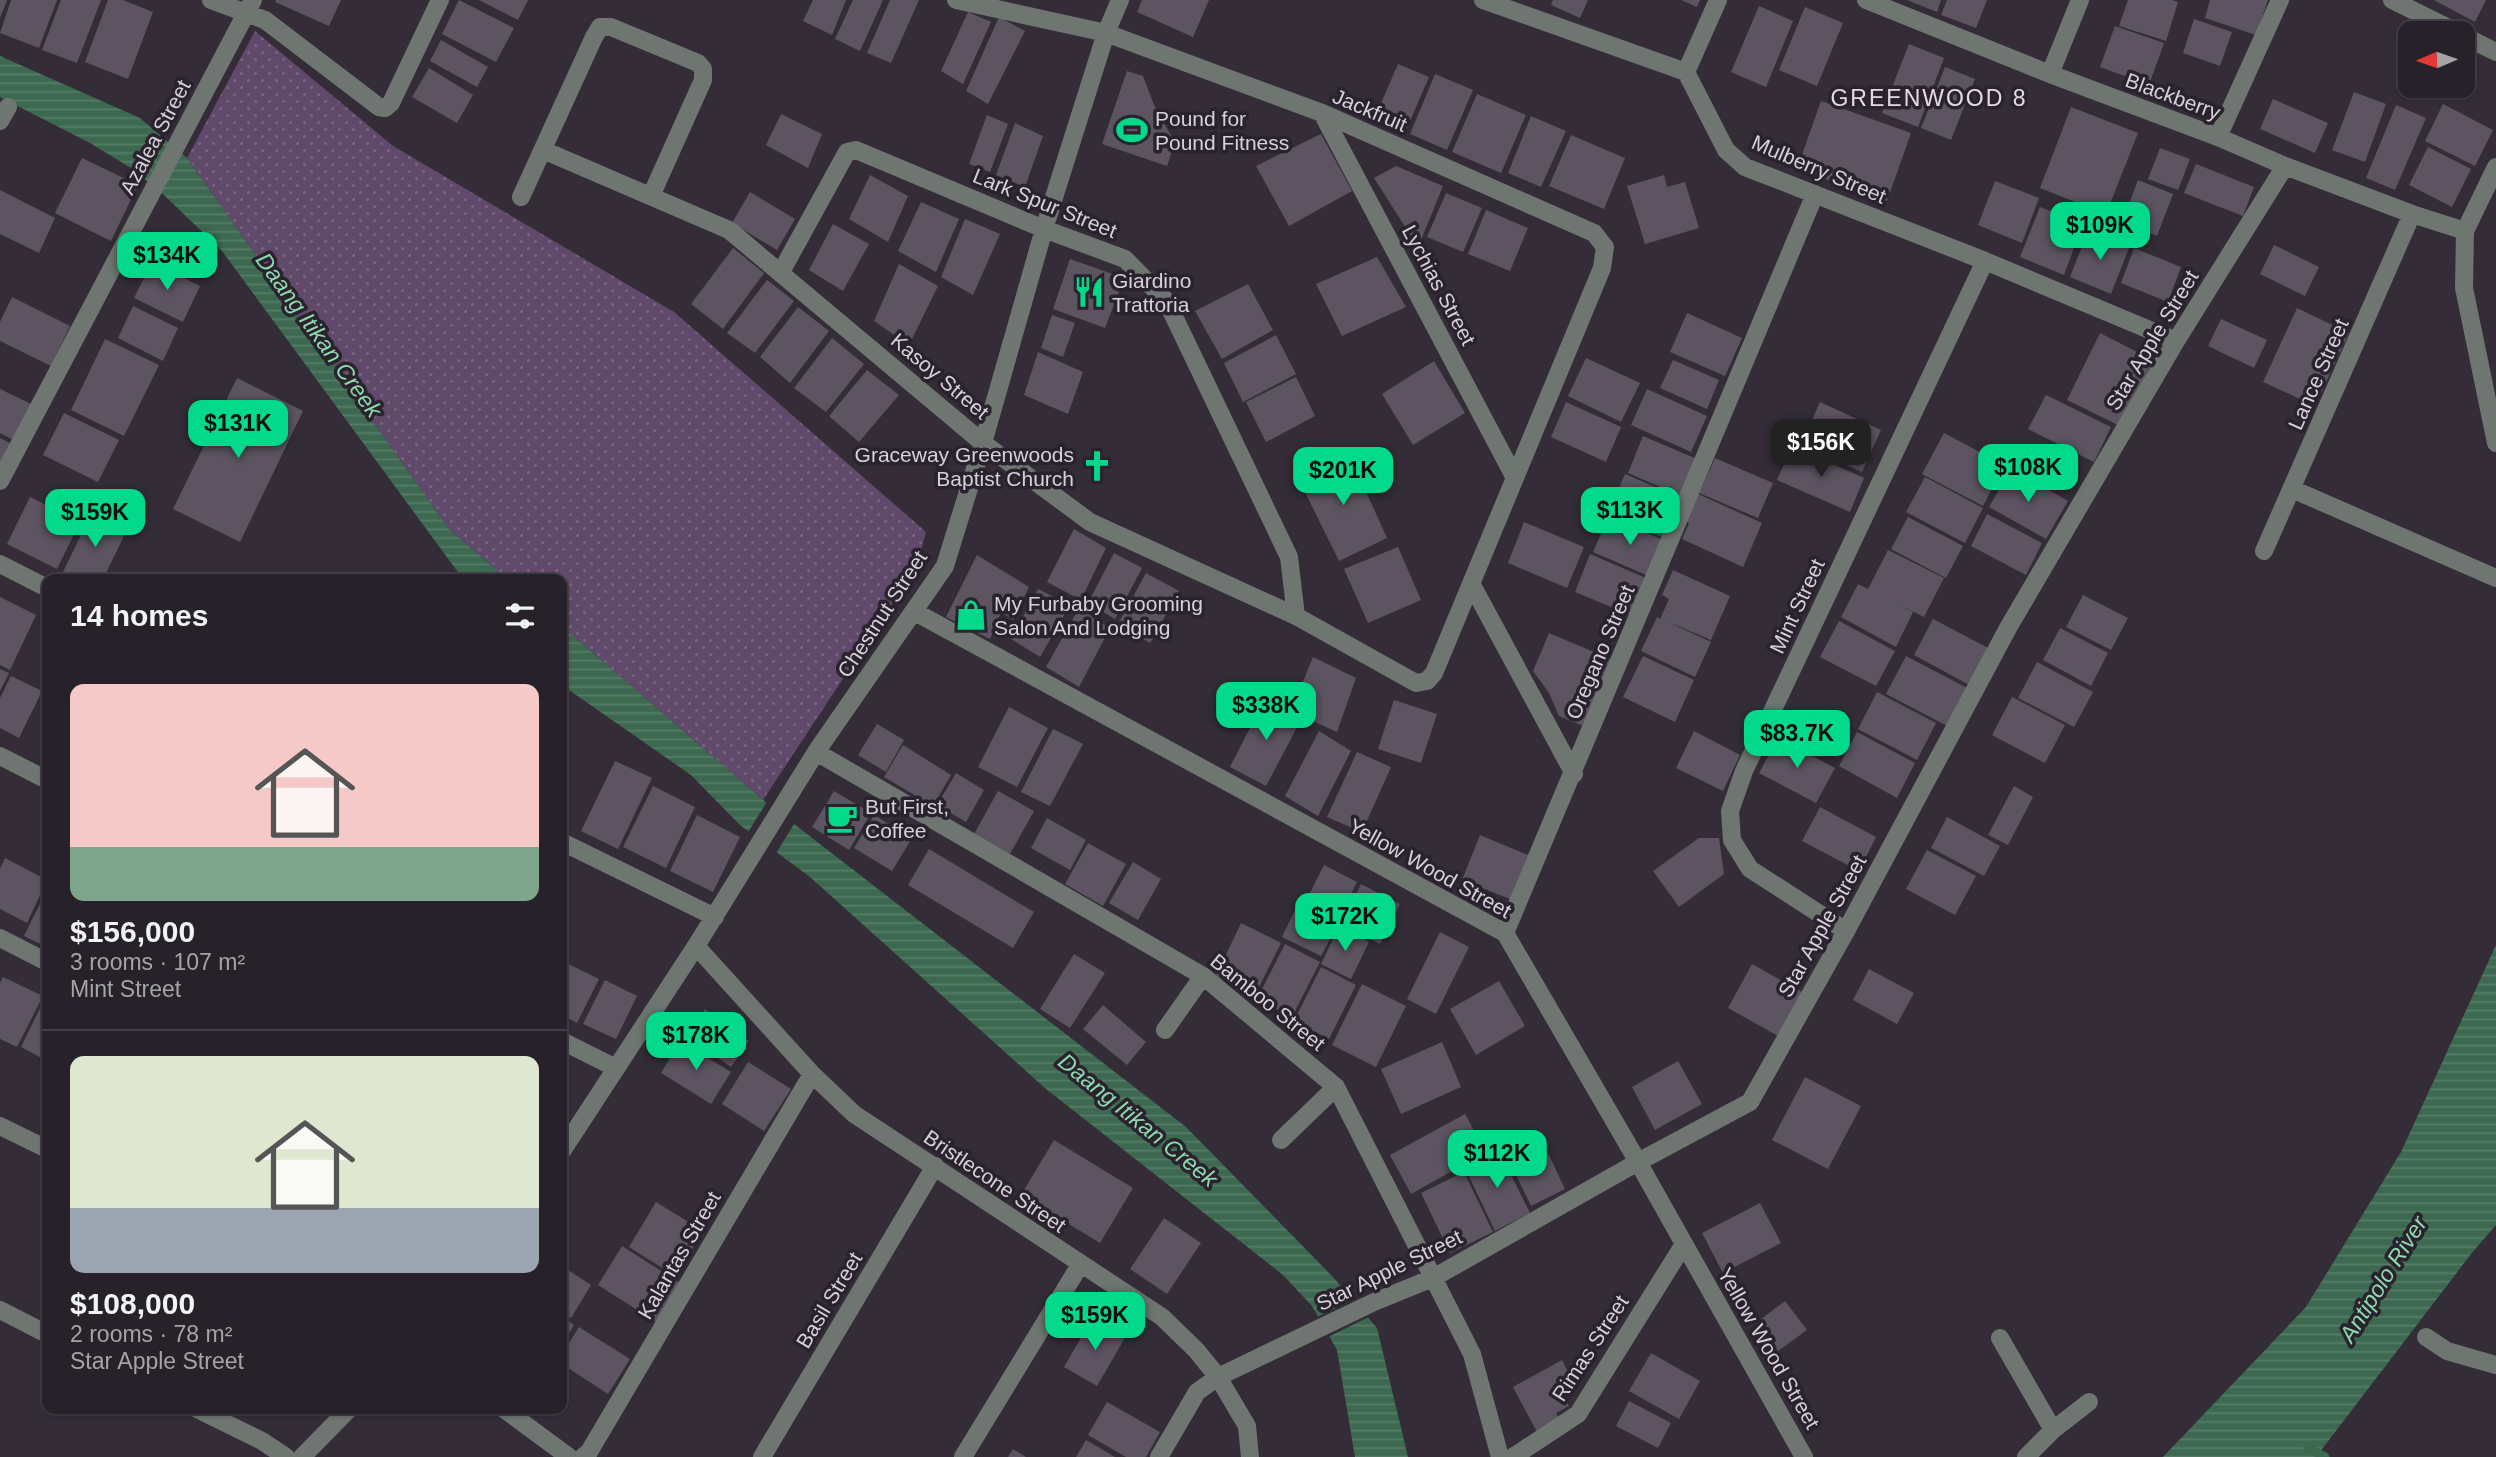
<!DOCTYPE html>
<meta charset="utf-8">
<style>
body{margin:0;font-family:Arial,sans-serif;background:#332f36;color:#f1f3f6;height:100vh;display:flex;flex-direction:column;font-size:26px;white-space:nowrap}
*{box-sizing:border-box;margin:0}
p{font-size:23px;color:#a4a4a8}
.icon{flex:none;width:38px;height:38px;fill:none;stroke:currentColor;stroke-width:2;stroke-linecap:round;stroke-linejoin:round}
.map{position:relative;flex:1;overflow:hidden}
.details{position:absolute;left:42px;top:574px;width:525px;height:840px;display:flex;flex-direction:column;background:#27222a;border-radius:14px;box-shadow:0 2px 5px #0004,0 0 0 2px #433f47}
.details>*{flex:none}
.needle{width:46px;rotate:268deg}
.controls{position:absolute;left:2398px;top:21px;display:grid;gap:14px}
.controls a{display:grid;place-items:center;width:77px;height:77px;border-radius:14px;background:#27222a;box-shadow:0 2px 5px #0004,0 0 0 2px #433f47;font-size:35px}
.price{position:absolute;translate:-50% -60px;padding:0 16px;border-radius:14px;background:#02d98b;color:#111;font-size:23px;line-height:46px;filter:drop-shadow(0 2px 4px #0008)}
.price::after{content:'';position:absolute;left:50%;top:42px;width:21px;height:16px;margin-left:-10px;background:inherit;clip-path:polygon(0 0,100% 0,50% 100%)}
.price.active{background:#222;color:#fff}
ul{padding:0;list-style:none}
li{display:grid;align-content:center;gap:14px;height:371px;padding:0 28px}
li+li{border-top:2px solid #433f47}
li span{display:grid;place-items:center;height:217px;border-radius:14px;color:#555}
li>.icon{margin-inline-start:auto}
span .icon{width:126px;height:126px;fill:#fffc;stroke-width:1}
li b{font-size:30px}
h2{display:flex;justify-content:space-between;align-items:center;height:84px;padding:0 28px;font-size:30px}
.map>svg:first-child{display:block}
</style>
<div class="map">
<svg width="2496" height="1457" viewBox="0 0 2496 1457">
<defs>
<pattern id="grass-dots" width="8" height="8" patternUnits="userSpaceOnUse" patternTransform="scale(1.75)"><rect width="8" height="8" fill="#61496c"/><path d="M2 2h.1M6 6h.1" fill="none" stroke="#776280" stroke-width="1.8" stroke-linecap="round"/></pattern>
<pattern id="water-rules" width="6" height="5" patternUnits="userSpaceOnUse" patternTransform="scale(1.75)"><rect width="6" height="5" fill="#3c6950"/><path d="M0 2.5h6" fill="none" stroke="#577d68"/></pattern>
</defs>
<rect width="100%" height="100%" fill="#342d38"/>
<!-- grass -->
<path fill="url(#grass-dots)" d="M255 31 393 146 674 312 926 532 916 568 763 800 562 626V579H507L448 528 187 158Z"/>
<!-- water -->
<path fill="url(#water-rules)" d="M0 56 140 118 187 158 448 528 507 579H463L222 251 165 196 131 168 90 143 0 97Z
M562 626 763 800 1186 1127 1332 1276 1377 1328 1408 1457H1355L1337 1350 1312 1306 1283 1275 1046 1089 810 877 740 825 691 775 569 690 562 683Z
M2496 945V1225L2471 1254 2316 1457H2163L2306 1307 2401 1152Z"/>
<!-- pier -->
<path fill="#342d38" d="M768 800 796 821 775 855 747 834Z
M1356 1298 1371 1316 1326 1338 1315 1318Z"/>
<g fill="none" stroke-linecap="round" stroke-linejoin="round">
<!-- stream -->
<path stroke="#3c6950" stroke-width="9" d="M2308 1448 2325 1457"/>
</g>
<!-- building -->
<path fill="#5c5461" d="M0 0H7L0 18Z
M11 0H57L39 48 0 33Z
M61 0H101L77 63 42 50Z
M108 0H123L153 12 128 79 85 62Z
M276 0H341L329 26 275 2Z
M459 0 514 28 496 62 442 34Z
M479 0H528L518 20Z
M813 0H846L832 35 803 21Z
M853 0H883L860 51 835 39Z
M890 0H919L891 63 867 53Z
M1142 0H1209L1193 37 1137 12Z
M1553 0H1588L1580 18 1551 5Z
M1681 0H1700L1697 7Z
M1907 0H1941L1937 12Z
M1947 0H1987L1976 28 1941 15Z
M2128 0H2172L2178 2 2166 41 2119 26Z
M2210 0H2268L2256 35 2205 18Z
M2434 0H2486L2475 22Z
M1759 6 1793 21 1766 87 1731 72Z
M1805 7 1843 23 1817 86 1779 70Z
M968 12 991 22 963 84 941 71Z
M999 17 1025 31 988 104 966 91Z
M2194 19 2232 32 2220 66 2183 53Z
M2115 26 2164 43 2149 85 2100 67Z
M441 40 488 67 477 87 430 61Z
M1909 44 1944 58 1918 127 1882 113Z
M1398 64 1429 77 1407 128 1376 115Z
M1945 67 1975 79 1951 140 1921 128Z
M429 68 473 95 457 123 412 97Z
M1127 71 1143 76 1154 105 1175 143 1167 166 1102 144Z
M1435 74 1473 90 1447 150 1410 134Z
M2354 92 2386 104 2365 162 2332 150Z
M1477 94 1526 115 1501 173 1452 152Z
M2273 99 2328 123 2315 153 2260 129Z
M1821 101 1911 133 1887 201 1797 169Z
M2443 104 2493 130 2475 166 2425 141Z
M2396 105 2426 118 2395 190 2366 178Z
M2071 107 2138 133 2106 214 2040 188Z
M781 114 822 134 808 168 766 145Z
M987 115 1008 124 990 172 969 164Z
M1531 116 1566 131 1541 187 1508 173Z
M1015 123 1043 136 1025 187 996 175Z
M1321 134 1352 191 1289 226 1256 166Z
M1571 135 1625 158 1604 209 1549 186Z
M2428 147 2471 169 2452 207 2409 185Z
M2160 148 2190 159 2178 190 2148 179Z
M82 158 138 185 111 241 55 213Z
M2196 164 2254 187 2243 216 2184 193Z
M1396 166 1443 186 1421 240 1411 236 1374 178Z
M870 175 908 196 888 242 849 219Z
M1664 175 1667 187 1685 182 1699 228 1645 244 1627 186Z
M2138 180 2173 194 2157 236 2122 222Z
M1995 181 2039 198 2022 243 1978 225Z
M0 190 55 218 39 253 0 234Z
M750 192 795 219 777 250 732 223Z
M1446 193 1482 208 1463 252 1427 237Z
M921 202 959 219 936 272 898 251Z
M2040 207 2083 224 2064 275 2020 257Z
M1486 210 1528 228 1510 271 1468 254Z
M965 219 1000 234 973 295 941 277Z
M833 224 869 244 843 291 809 270Z
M2088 231 2129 248 2111 294 2070 277Z
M2274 245 2319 267 2305 296 2260 274Z
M733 248 764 273 723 329 691 304Z
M2134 248 2181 267 2168 302 2121 283Z
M1377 257 1406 307 1342 336 1316 284Z
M1070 259 1124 278 1105 328 1053 309Z
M152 262 200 286 183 322 134 298Z
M899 264 938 286 909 345 874 321Z
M767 280 794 301 755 353 727 333Z
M1248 284 1273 330 1222 359 1195 311Z
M12 297 70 326 51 366 0 341V322Z
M133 306 178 328 163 361 118 338Z
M798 307 829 331 790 383 760 357Z
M2297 308 2349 333 2315 406 2263 382Z
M1687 313 1742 338 1725 376 1670 352Z
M1052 315 1075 323 1063 357 1041 348Z
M2221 319 2267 340 2254 368 2208 346Z
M2100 333 2153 360 2120 426 2067 400Z
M1276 335 1296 374 1243 402 1224 363Z
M832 338 864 364 826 412 794 388Z
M105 339 159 365 124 436 71 410Z
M1038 352 1083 372 1068 414 1024 395Z
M1586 358 1640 383 1621 422 1568 396Z
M1673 360 1719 380 1707 409 1660 388Z
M1434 361 1465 413 1413 445 1382 394Z
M867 370 899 395 859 442 829 416Z
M1296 377 1315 416 1266 442 1246 402Z
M237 378 303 411 240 542 173 509Z
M0 389 31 404 13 440 0 433Z
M1647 389 1707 416 1691 452 1631 425Z
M2046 395 2111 427 2094 462 2028 429Z
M1566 402 1621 427 1606 462 1551 437Z
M1820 402 1881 430 1862 472 1801 445Z
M64 413 119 440 98 482 43 455Z
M1944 433 2004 465 1983 506 1922 474Z
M1643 436 1699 460 1684 497 1628 473Z
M0 438 12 444 0 469Z
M1792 446 1864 478 1850 512 1777 480Z
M1349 454 1387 538 1339 561 1298 478Z
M1715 458 1773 483 1758 518 1699 493Z
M2011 468 2068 501 2046 539 1989 507Z
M1625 474 1683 499 1666 539 1608 514Z
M1925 477 1983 508 1965 543 1906 512Z
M1696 493 1762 523 1743 567 1682 539 1689 523 1683 521Z
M30 497 80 522 57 569 7 544Z
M93 510 128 528 103 579H68L61 576Z
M1987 514 2042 543 2026 575 1971 546Z
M1608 517 1666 541 1651 577 1593 552Z
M1908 517 1963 546 1946 578 1891 549Z
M1524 522 1584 547 1567 588 1508 563Z
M1074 529 1106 548 1081 600 1047 582Z
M1398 547 1421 600 1368 623 1344 569Z
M1888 550 1944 578 1924 617 1896 603 1913 612 1896 647 1841 617 1858 584 1868 589Z
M1114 553 1142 568 1115 619 1088 603Z
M1590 554 1648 579 1633 616 1575 592Z
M977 555 1029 587 1013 620 1001 612 990 639 946 617Z
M1673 570 1730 596 1711 640 1666 621 1711 642 1695 677 1641 651 1657 617 1660 619 1669 599 1662 595Z
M1146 573 1179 591 1150 643 1118 624Z
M1038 589 1070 605 1040 657 1011 639Z
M2083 595 2128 618 2111 650 2066 627Z
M0 597 36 615 10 670 0 665Z
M1079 608 1110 628 1079 687 1046 667Z
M1933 619 1992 650 1973 687 1914 655Z
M1839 621 1895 651 1876 686 1820 657Z
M2060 628 2108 653 2091 686 2043 660Z
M1549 633 1613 660 1586 727 1559 716 1549 693 1533 671Z
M1643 656 1694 680 1675 722 1623 697Z
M1906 656 1971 690 1951 728 1886 694Z
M1313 657 1356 678 1337 732 1291 711Z
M2037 662 2093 692 2074 727 2018 698Z
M0 669 9 673 0 691Z
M11 676 42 691 19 738 0 728V698Z
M1877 692 1936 723 1917 760 1858 729Z
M2012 697 2065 725 2045 763 1992 735Z
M1265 698 1302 718 1266 786 1230 767Z
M1394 700 1437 714 1421 763 1378 749Z
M1009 707 1048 728 1017 787 978 767Z
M877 724 904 740 886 772 858 755Z
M1053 729 1083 744 1050 806 1021 792Z
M1319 731 1351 751 1318 816 1285 796Z
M1694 731 1740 755 1723 791 1676 768Z
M1857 732 1915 763 1897 798 1839 766Z
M1778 738 1835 768 1816 803 1759 773Z
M903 745 951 775 933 806 884 777Z
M1357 752 1391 767 1362 832 1327 817Z
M615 761 652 778 618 849 581 831Z
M956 773 984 790 966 822 937 805Z
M653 786 695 807 666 868 623 847Z
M2014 786 2033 797 2008 845 1988 835Z
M834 791 871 813 849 850 812 827Z
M998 791 1034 811 1010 854 974 834Z
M1820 807 1876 837 1859 871 1802 841Z
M697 815 740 837 713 892 670 871Z
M874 815 912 838 892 871 854 848Z
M1947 817 2000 846 1984 876 1931 848Z
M1047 818 1086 840 1070 870 1031 848Z
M1480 835 1528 855 1510 899 1462 880Z
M1699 838H1719L1724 874 1679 907 1653 871Z
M1088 843 1126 864 1103 906 1065 884Z
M929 849 1034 912 1013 948 908 885Z
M1927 850 1976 876 1955 915 1906 889Z
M5 858 47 880 27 923 0 909V869Z
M1133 862 1161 879 1138 920 1109 903Z
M1324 865 1357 882 1338 920 1305 903Z
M1361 884 1400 904 1380 944 1341 925Z
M47 890V947L24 936Z
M1297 906 1337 926 1321 956 1282 937Z
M1241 923 1281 943 1255 995 1216 976Z
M1339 927 1369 942 1351 979 1321 964Z
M1440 932 1469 947 1436 1014 1407 999Z
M1285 944 1320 962 1292 1017 1257 999Z
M1074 954 1105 973 1070 1028 1040 1009Z
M562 961 599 979 577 1023 562 1015Z
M1752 964 1802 992 1778 1036 1728 1008Z
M1321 967 1356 985 1329 1039 1294 1021Z
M1869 969 1914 993 1897 1024 1853 1000Z
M3 977 43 996 17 1047 0 1039V983Z
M605 980 637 996 616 1039 583 1024Z
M1499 981 1525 1026 1476 1055 1450 1009Z
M1362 984 1406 1006 1376 1067 1332 1045Z
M47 994V1061L21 1047Z
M1103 1005 1146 1042 1127 1065 1083 1029Z
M705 1009 749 1041 731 1067 687 1036Z
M680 1041 731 1072 711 1104 661 1073Z
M1442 1042 1461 1087 1401 1114 1381 1069Z
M1678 1061 1702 1104 1655 1130 1632 1087Z
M748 1062 791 1089 764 1131 722 1104Z
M1805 1077 1861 1106 1828 1169 1772 1140Z
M1465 1114 1486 1152 1411 1194 1390 1155Z
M1537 1130 1565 1189 1531 1206 1503 1148Z
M1054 1140 1133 1188 1100 1243 1021 1195Z
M1498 1149 1530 1213 1495 1231 1464 1166Z
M1464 1172 1493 1232 1450 1253 1421 1193Z
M656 1202 703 1231 675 1276 629 1247Z
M1760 1203 1781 1243 1723 1273 1702 1233Z
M1164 1218 1201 1243 1167 1294 1130 1269Z
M622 1246 680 1283 656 1322 598 1285Z
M562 1266 591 1285 571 1318 562 1312Z
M1785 1301 1807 1330 1778 1351 1756 1323Z
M562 1317 574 1325 562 1345Z
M1093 1317 1126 1336 1097 1386 1064 1367Z
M579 1327 630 1359 608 1394 562 1364V1354Z
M1651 1353 1700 1381 1679 1419 1629 1391Z
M1562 1360 1576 1388 1563 1395 1569 1406 1556 1413 1560 1420 1537 1432 1513 1387Z
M1629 1401 1671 1423 1658 1448 1616 1426Z
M1107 1402 1160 1432 1146 1457H1126L1088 1435Z
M1086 1440 1115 1457H1076Z
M1013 1449 1026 1457H1008Z"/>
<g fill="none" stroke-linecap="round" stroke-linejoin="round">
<!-- minor -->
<path stroke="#6f7672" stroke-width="18" d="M211 0 265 20 379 107 385 108 391 103 440 0
M1483 0 1686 72 1726 150 1745 167 1985 261 2176 341
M1866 0 2050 74 2218 137 2285 166 2412 214 2465 231
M2392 0 2459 33
M2462 35 2496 52
M1686 72 1718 0
M2050 74 2080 0
M1322 113 1515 478
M0 121 8 107
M2218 137 2280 0
M543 150 729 230 983 443 1090 522 1296 616 1416 683 1427 681 1434 673 1602 268 1605 247 1594 233 1322 113 1106 33 956 0
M2496 167 2465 231 2464 288 2496 443
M521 197 594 37 600 27H611L698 63 703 69V80L651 196
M781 272 847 152 856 150 1044 229 1125 259 1167 302 1289 557 1296 616
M0 481 253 0
M2292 489 2496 578
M2264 551 2412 214
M0 564 47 588
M1472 585 1574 774
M915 612 1505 933 1638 1162 1804 1457
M816 752 1203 976 1336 1087 1472 1354 1500 1457
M0 756 47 780
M562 842 715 917
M1846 931 1750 869 1732 840 1730 811 1744 771 1985 261
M1505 933 1815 194
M0 938 47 962
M696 946 812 1074 854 1114 1162 1317 1196 1350 1218 1377 1247 1426 1250 1457
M1165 1030 1203 976
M562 1041 616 1068
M0 1126 47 1149
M1281 1140 1336 1087
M562 1151 696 946 816 752 945 566 983 443 1044 229 1106 33 1120 0
M0 1310 47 1334
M2426 1337 2447 1351 2496 1365
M2000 1338 2053 1430
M197 1409 262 1441 286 1457
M504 1409 569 1457
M302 1457 349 1409
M583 1457 589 1452 812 1074
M762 1457 935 1166
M963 1457 1080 1265
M1159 1457 1197 1392 1218 1377 1374 1302 1433 1278 1638 1162 1750 1102 1846 931 2008 628 2176 341 2285 166
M1513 1457 1578 1414 1684 1244
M2026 1457 2053 1430 2089 1402"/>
</g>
<!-- icons -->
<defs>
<symbol id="stadium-bare" viewBox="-9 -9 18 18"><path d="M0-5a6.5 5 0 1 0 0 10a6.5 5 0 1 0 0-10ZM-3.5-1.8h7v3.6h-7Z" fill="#02d98b" stroke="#2a232e" stroke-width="2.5" paint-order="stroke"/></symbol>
<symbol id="restaurant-bare" viewBox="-9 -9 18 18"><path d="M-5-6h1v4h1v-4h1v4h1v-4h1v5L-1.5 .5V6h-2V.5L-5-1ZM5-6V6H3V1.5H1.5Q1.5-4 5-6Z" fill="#02d98b" stroke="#2a232e" stroke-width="2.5" paint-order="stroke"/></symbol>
<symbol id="church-bare" viewBox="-9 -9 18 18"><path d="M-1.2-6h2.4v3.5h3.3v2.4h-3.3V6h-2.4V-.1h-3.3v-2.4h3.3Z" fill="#02d98b" stroke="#2a232e" stroke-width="2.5" paint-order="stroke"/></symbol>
<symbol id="shop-bare" viewBox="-9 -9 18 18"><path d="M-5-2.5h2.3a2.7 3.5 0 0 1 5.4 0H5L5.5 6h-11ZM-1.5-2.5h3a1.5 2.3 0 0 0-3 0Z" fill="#02d98b" stroke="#2a232e" stroke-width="2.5" paint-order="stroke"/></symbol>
<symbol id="cafe-bare" viewBox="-9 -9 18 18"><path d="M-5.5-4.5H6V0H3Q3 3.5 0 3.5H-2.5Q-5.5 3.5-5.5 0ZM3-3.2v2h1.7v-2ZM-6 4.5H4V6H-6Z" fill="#02d98b" stroke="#2a232e" stroke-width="2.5" paint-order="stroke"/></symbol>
</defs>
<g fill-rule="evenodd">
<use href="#stadium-bare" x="1110" y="108" width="44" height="44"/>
<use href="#restaurant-bare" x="1067" y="270" width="44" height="44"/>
<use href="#church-bare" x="1075" y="444" width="44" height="44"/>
<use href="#shop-bare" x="949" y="593" width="44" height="44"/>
<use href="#cafe-bare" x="820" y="796" width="44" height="44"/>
</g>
<g text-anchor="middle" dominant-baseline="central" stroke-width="7" stroke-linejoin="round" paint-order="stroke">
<!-- street labels -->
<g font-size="21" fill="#d6d1d8" stroke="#2a232e">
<text transform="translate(2173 96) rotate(20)">Blackberry</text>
<text transform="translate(1370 110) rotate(23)">Jackfruit</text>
<text transform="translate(155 137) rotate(-62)">Azalea Street</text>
<text transform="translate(1819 169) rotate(23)">Mulberry Street</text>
<text transform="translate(1045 203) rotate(22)">Lark Spur Street</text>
<text transform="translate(1439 285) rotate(62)">Lychias Street</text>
<text transform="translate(2152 340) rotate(-59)">Star Apple Street</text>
<text transform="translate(2318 374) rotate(-66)">Lance Street</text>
<text transform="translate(940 376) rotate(40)">Kasoy Street</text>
<text transform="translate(1797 606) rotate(-65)">Mint Street</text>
<text transform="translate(882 614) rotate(-57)">Chestnut Street</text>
<text transform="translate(1600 652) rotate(-67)">Oregano Street</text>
<text transform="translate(1430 868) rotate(29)">Yellow Wood Street</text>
<text transform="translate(1822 926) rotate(-61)">Star Apple Street</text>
<text transform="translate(1268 1002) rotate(39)">Bamboo Street</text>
<text transform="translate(995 1181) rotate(34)">Bristlecone Street</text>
<text transform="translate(679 1255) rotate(-60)">Kalantas Street</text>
<text transform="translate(1389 1270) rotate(-26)">Star Apple Street</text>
<text transform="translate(829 1300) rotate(-59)">Basil Street</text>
<text transform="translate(1590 1348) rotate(-57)">Rimas Street</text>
<text transform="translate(1769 1348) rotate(60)">Yellow Wood Street</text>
</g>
<!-- poi labels -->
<g font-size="21" fill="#d6d1d8" stroke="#2a232e" text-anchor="start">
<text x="1155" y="118">Pound for<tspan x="1155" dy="24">Pound Fitness</tspan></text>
<text x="1112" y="280">Giardino<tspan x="1112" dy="24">Trattoria</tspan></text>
<text x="1074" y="454" text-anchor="end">Graceway Greenwoods<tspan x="1074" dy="24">Baptist Church</tspan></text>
<text x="994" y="603">My Furbaby Grooming<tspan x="994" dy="24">Salon And Lodging</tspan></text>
<text x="865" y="806">But First,<tspan x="865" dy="24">Coffee</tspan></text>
</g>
<!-- neighbourhood labels -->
<g font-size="23" letter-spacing="2" fill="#e3dae8" stroke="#2a232e">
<text x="1929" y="98">GREENWOOD 8</text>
</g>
<!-- water labels -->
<g font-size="23" font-style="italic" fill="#8ed8ae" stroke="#2a232e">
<text transform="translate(319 335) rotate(54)">Daang Itikan Creek</text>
<text transform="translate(1138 1120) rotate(39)">Daang Itikan Creek</text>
<text transform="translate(2383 1279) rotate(-58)">Antipolo River</text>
</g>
</g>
</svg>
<div class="controls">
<a><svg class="needle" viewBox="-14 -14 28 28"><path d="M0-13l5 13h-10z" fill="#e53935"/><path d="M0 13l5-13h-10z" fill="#a4a4a8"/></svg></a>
</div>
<b class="price" style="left:2100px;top:262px">$109K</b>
<b class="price" style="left:167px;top:292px">$134K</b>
<b class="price" style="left:238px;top:460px">$131K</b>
<b class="price active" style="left:1821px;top:479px">$156K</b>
<b class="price" style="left:2028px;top:504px">$108K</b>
<b class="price" style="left:1343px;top:507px">$201K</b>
<b class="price" style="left:1630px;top:547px">$113K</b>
<b class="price" style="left:95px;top:549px">$159K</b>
<b class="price" style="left:1266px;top:742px">$338K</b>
<b class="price" style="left:1797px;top:770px">$83.7K</b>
<b class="price" style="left:1345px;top:953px">$172K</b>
<b class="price" style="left:696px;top:1072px">$178K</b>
<b class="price" style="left:1497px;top:1190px">$112K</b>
<b class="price" style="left:1095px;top:1352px">$159K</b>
<section class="details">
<h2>14 homes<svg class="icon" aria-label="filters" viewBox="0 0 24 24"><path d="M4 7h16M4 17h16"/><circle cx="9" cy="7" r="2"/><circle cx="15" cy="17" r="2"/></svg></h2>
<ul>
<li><span style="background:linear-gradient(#f6c9c9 75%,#7fa58c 0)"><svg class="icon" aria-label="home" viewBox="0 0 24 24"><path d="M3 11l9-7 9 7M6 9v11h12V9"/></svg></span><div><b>$156,000</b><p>3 rooms · 107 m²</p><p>Mint Street</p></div></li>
<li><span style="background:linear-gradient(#dfe7d0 70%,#9aa5b1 0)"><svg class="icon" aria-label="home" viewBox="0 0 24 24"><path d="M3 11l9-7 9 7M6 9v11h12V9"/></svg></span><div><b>$108,000</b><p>2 rooms · 78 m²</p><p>Star Apple Street</p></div></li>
</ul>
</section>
</div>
